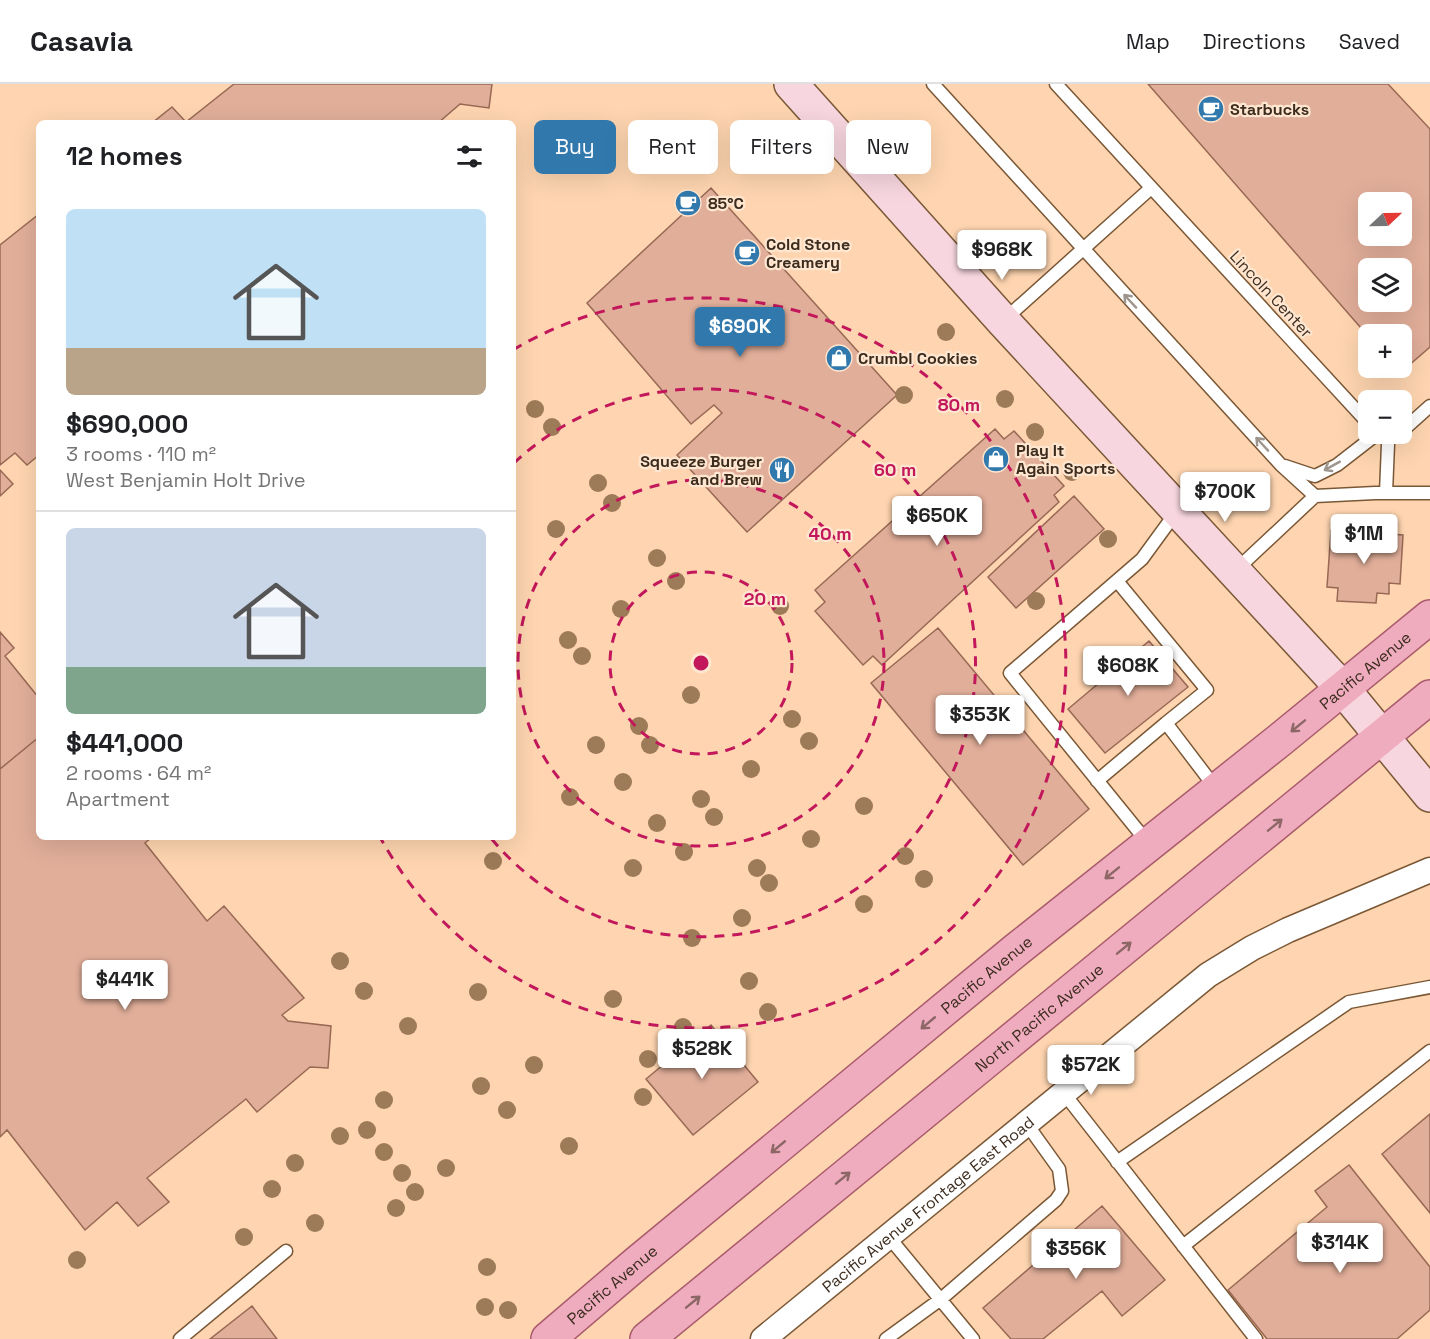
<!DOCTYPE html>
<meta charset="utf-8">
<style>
body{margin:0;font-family:"Space Grotesk",sans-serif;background:#f2f2f2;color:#202124;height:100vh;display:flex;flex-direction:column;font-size:22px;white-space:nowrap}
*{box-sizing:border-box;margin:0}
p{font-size:20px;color:#757577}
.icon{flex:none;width:33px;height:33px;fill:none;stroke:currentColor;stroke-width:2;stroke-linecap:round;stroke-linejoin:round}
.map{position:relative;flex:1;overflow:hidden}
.drawer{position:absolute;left:36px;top:36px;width:480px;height:720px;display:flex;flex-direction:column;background:#fff;border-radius:9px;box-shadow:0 6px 24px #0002}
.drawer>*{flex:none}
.guide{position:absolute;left:534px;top:36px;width:570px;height:54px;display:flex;gap:12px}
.needle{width:39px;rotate:68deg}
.buttons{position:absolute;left:1358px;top:108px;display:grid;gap:12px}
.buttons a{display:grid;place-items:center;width:54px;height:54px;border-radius:9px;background:#fff;box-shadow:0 6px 24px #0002;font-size:30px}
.price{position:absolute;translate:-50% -51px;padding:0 14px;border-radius:6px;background:#fff;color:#222;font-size:20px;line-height:39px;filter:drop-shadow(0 2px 3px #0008)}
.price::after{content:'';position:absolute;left:50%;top:36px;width:18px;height:14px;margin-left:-9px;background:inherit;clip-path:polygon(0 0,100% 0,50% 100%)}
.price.selected{background:#3179ad;color:#fff}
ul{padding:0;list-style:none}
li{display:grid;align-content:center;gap:12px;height:318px;padding:0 30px}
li+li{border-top:2px solid #e0e0e0}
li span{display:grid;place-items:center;height:186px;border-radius:9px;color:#555}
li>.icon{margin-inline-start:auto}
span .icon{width:108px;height:108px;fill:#fffc;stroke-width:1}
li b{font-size:26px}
h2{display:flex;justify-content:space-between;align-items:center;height:72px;padding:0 30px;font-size:26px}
.pill{padding:0 21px;border-radius:9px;background:#fff;box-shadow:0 6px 24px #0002;font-size:21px;line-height:54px}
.pill.selected{background:#3179ad;color:#fff}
header{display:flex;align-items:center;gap:36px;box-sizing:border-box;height:84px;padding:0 30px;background:#fff;border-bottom:2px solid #e0e0e0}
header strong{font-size:28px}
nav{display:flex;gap:33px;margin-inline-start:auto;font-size:21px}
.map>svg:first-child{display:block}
</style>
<header>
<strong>Casavia</strong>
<nav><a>Map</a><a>Directions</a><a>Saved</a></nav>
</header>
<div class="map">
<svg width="1430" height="1255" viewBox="0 0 1430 1255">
<rect width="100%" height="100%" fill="#fed5b0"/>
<!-- building -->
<path fill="#e1ae99" stroke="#986955" stroke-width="1.5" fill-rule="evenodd" d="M234 0H492L489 24 460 20 438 39H152L172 23 186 38Z
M1148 0H1388L1430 45V263L1400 289 1395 284H1401V250H1368V252ZM1368 118H1401V152H1368ZM1368 184H1401V218H1368Z
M711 104 897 311 747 448 677 371 722 329 714 321 691 340 587 219Z
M39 130V371L27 381 15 369 0 381V161Z
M995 345 1004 355 1014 347 1064 402 1054 411 1059 418 882 581 873 572 863 581 815 527 825 518 815 506Z
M0 386 13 400 0 412Z
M1074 412 1104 445 1016 524 988 493Z
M1331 446 1403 451 1400 500 1389 499V510L1377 509 1376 519 1337 517 1338 504 1327 503Z
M938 544 1089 725 1023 781 871 599Z
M0 548 14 564 5 572 39 614V653L0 685Z
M1149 557 1188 603 1105 669 1068 625Z
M39 653V753H152L145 759 207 837 224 822 304 914 282 931 288 937 331 942 328 984 310 983 257 1028 246 1015 147 1094 169 1118 138 1142 117 1118 85 1146 7 1046 0 1053V685Z
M711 941 758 998 693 1051 646 995Z
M1430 1030V1129L1382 1070Z
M1349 1081 1430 1183V1226L1397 1255H1267L1228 1206 1327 1123 1315 1107Z
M1102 1122 1165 1196 1122 1232 1102 1207 1043 1255H1011L983 1224Z
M252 1222 277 1255H210Z"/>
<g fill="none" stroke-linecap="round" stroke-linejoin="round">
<defs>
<path id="service" d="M933 0 1281 381 1315 412 1235 487
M1056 0 1368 339
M1004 236 1151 104
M1401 348 1430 322
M1285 382 1315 392 1337 381 1377 350
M1386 409 1388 360
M1315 412 1375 409H1430
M1117 497 1207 606 1166 639 1217 706
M1097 697 1166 639
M1148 759 1010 589 1142 475 1177 427
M1063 1008 1256 1255
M1117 1078 1349 918 1430 903
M888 1152 973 1255
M1183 1162 1430 967
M180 1255 286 1167
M886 1255 941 1215 1056 1116 1062 1107 1059 1085 1026 1039"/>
<g id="minor">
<path id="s1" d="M763 1255 1208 891 1252 864 1288 846 1430 786"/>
</g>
<path id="secondary" d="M791 0 1003 237 1343 605 1430 711"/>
<g id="primary">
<path id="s2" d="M548 1255 637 1179 1016 866 1281 655 1430 533"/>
<path id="s3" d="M647 1255 1430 613"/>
</g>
</defs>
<!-- service casing -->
<use href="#service" stroke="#7a5735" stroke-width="15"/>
<!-- minor casing -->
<use href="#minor" stroke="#7a5735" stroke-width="27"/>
<!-- secondary casing -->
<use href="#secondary" stroke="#7a5735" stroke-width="36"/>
<!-- primary casing -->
<use href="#primary" stroke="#a95b6b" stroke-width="36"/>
<!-- service -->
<use href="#service" stroke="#fff" stroke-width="12"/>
<!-- minor -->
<use href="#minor" stroke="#fff" stroke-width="24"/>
<!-- secondary -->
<use href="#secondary" stroke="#f7d6df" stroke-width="33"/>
<!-- primary -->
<use href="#primary" stroke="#efacbf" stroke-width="33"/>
</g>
<!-- trees -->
<g fill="#9d7a58">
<circle cx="946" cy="248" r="9"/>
<circle cx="904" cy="311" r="9"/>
<circle cx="1005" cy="315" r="9"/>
<circle cx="535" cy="325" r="9"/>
<circle cx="552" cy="343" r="9"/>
<circle cx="1035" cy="348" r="9"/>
<circle cx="1072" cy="388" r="9"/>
<circle cx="598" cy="399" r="9"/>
<circle cx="612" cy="419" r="9"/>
<circle cx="556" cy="445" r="9"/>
<circle cx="1108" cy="455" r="9"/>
<circle cx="657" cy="474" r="9"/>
<circle cx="676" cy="497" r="9"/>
<circle cx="1036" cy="517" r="9"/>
<circle cx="780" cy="522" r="9"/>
<circle cx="621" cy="525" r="9"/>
<circle cx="568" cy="556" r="9"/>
<circle cx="582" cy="572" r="9"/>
<circle cx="691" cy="611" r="9"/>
<circle cx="792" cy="635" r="9"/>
<circle cx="639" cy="642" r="9"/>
<circle cx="809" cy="657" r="9"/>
<circle cx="596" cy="661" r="9"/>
<circle cx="650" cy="661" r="9"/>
<circle cx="751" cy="685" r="9"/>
<circle cx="623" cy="698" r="9"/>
<circle cx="570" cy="713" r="9"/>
<circle cx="701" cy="715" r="9"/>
<circle cx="864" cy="722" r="9"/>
<circle cx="714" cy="733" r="9"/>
<circle cx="657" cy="739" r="9"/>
<circle cx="811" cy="755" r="9"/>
<circle cx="684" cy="768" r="9"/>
<circle cx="905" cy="772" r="9"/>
<circle cx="493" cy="777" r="9"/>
<circle cx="633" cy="784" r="9"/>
<circle cx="757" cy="784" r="9"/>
<circle cx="924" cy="795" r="9"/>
<circle cx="769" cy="799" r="9"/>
<circle cx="864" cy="820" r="9"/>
<circle cx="742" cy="834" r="9"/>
<circle cx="692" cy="854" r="9"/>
<circle cx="340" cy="877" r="9"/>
<circle cx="749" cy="897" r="9"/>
<circle cx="364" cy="907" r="9"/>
<circle cx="478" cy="908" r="9"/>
<circle cx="613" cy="915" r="9"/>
<circle cx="768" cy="928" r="9"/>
<circle cx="408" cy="942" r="9"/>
<circle cx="683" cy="943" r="9"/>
<circle cx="667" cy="959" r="9"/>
<circle cx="648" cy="975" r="9"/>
<circle cx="534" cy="981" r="9"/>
<circle cx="481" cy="1002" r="9"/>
<circle cx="643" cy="1013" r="9"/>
<circle cx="384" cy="1016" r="9"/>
<circle cx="507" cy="1026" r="9"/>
<circle cx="367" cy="1046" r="9"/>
<circle cx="340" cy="1052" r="9"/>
<circle cx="569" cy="1062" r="9"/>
<circle cx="384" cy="1068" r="9"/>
<circle cx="295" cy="1079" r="9"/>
<circle cx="446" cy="1084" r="9"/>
<circle cx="402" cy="1089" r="9"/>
<circle cx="272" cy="1105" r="9"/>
<circle cx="415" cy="1108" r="9"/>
<circle cx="396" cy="1124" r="9"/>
<circle cx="315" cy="1139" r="9"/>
<circle cx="244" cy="1153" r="9"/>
<circle cx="77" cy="1176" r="9"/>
<circle cx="487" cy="1183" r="9"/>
<circle cx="485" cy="1223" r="9"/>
<circle cx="508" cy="1226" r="9"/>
</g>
<!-- one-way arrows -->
<defs><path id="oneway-shaft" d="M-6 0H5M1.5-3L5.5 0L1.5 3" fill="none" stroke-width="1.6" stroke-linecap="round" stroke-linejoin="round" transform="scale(1.5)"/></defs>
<g stroke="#9e968e">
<use href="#oneway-shaft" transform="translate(1130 217) rotate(-133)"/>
<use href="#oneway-shaft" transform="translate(1262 360) rotate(-133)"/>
<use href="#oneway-shaft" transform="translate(1332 382) rotate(151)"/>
</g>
<g stroke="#8d6666">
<use href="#oneway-shaft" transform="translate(1298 642) rotate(141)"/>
<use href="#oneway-shaft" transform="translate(1275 741) rotate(-39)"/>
<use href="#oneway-shaft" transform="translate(1112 789) rotate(141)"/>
<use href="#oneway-shaft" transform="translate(1124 864) rotate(-39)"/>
<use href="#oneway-shaft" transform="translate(928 939) rotate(140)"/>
<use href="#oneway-shaft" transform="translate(778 1063) rotate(140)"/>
<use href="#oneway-shaft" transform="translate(843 1094) rotate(-39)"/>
<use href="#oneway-shaft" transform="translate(693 1218) rotate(-39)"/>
</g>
<!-- distance rings -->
<g fill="none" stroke="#c2185b" stroke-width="3" stroke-dasharray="10 8">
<circle cx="701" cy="579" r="91"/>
<circle cx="701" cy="579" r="183"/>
<path d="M514 379A274 274 0 1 1 490 753"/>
<path d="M513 266A365 365 0 1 1 380 753"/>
</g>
<!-- icons -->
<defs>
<symbol id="cafe-disc" viewBox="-11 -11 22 22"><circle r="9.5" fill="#3179ad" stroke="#ffe6d0"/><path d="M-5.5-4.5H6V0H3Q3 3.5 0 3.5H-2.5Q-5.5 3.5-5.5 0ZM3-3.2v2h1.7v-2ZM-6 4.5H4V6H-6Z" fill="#fff"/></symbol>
<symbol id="shop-disc" viewBox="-11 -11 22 22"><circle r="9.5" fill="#3179ad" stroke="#ffe6d0"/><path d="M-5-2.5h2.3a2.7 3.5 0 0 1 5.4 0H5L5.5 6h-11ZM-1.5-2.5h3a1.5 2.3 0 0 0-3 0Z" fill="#fff"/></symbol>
<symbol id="restaurant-disc" viewBox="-11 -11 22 22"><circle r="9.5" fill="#3179ad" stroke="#ffe6d0"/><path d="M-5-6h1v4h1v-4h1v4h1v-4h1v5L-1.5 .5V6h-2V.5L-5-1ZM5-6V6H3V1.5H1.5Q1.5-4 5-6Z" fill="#fff"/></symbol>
</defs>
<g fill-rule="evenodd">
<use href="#cafe-disc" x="1196" y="10" width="30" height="30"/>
<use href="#cafe-disc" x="673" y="104" width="30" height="30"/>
<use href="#cafe-disc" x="732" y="154" width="30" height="30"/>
<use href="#shop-disc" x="824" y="259" width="30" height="30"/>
<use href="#shop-disc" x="981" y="360" width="30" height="30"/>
<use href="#restaurant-disc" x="767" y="371" width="30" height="30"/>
</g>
<g text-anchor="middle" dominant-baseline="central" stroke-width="4.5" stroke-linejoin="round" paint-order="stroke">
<!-- poi labels -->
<g font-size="16" font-weight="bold" fill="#3c2c1e" stroke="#ffe6d0" text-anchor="start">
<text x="1230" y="25">Starbucks</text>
<text x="708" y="119">85°C</text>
<text x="766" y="160">Cold Stone<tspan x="766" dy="18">Creamery</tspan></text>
<text x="858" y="274">Crumbl Cookies</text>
<text x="1016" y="366">Play It<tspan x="1016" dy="18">Again Sports</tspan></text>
<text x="762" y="377" text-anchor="end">Squeeze Burger<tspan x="762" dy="18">and Brew</tspan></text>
</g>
<!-- street labels -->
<g font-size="16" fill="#3c2c1e" stroke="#ffe6d0">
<text transform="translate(1271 210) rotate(47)">Lincoln Center</text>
<text stroke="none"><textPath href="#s2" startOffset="1056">Pacific Avenue</textPath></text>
<text stroke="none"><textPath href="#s2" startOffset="570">Pacific Avenue</textPath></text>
<text stroke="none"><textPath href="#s3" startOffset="507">North Pacific Avenue</textPath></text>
<text stroke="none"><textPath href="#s1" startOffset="213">Pacific Avenue Frontage East Road</textPath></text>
<text stroke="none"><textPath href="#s2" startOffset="84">Pacific Avenue</textPath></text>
</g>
</g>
<circle cx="701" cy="579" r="9" fill="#c2185b" stroke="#ffe6d0" stroke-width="3"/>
<g font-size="18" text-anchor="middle" font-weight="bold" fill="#c2185b" stroke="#ffe6d0" stroke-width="4.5" stroke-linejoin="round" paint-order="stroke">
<text x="959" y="327">80 m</text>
<text x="895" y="392">60 m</text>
<text x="830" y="456">40 m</text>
<text x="765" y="521">20 m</text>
</g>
</svg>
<div class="buttons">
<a><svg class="needle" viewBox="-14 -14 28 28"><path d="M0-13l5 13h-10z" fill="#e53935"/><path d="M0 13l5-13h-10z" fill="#757577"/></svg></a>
<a><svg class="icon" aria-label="layers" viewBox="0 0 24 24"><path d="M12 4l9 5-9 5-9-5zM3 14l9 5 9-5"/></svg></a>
<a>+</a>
<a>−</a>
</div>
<b class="price" style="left:1002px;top:197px">$968K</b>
<b class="price selected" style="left:740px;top:274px">$690K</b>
<b class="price" style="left:1225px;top:439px">$700K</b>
<b class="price" style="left:937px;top:463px">$650K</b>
<b class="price" style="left:1364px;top:481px">$1M</b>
<b class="price" style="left:1128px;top:613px">$608K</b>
<b class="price" style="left:980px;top:662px">$353K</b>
<b class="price" style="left:125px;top:927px">$441K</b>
<b class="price" style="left:702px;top:996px">$528K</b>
<b class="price" style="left:1091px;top:1012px">$572K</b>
<b class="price" style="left:1340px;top:1190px">$314K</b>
<b class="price" style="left:1076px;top:1196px">$356K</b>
<div class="guide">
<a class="pill selected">Buy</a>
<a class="pill">Rent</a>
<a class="pill">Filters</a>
<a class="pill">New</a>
</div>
<section class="drawer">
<h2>12 homes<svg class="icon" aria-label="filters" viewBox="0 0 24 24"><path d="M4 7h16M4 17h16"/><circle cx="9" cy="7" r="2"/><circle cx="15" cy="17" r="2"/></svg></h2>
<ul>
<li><span style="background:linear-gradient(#bfe0f5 75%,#b9a48a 0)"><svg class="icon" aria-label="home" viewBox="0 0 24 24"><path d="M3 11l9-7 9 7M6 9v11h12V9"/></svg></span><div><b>$690,000</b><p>3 rooms · 110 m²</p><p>West Benjamin Holt Drive</p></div></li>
<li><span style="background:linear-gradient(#c9d6e8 75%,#7fa58c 0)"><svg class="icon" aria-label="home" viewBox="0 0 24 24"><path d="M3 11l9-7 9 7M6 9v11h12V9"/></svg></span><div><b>$441,000</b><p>2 rooms · 64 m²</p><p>Apartment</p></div></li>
</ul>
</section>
</div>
